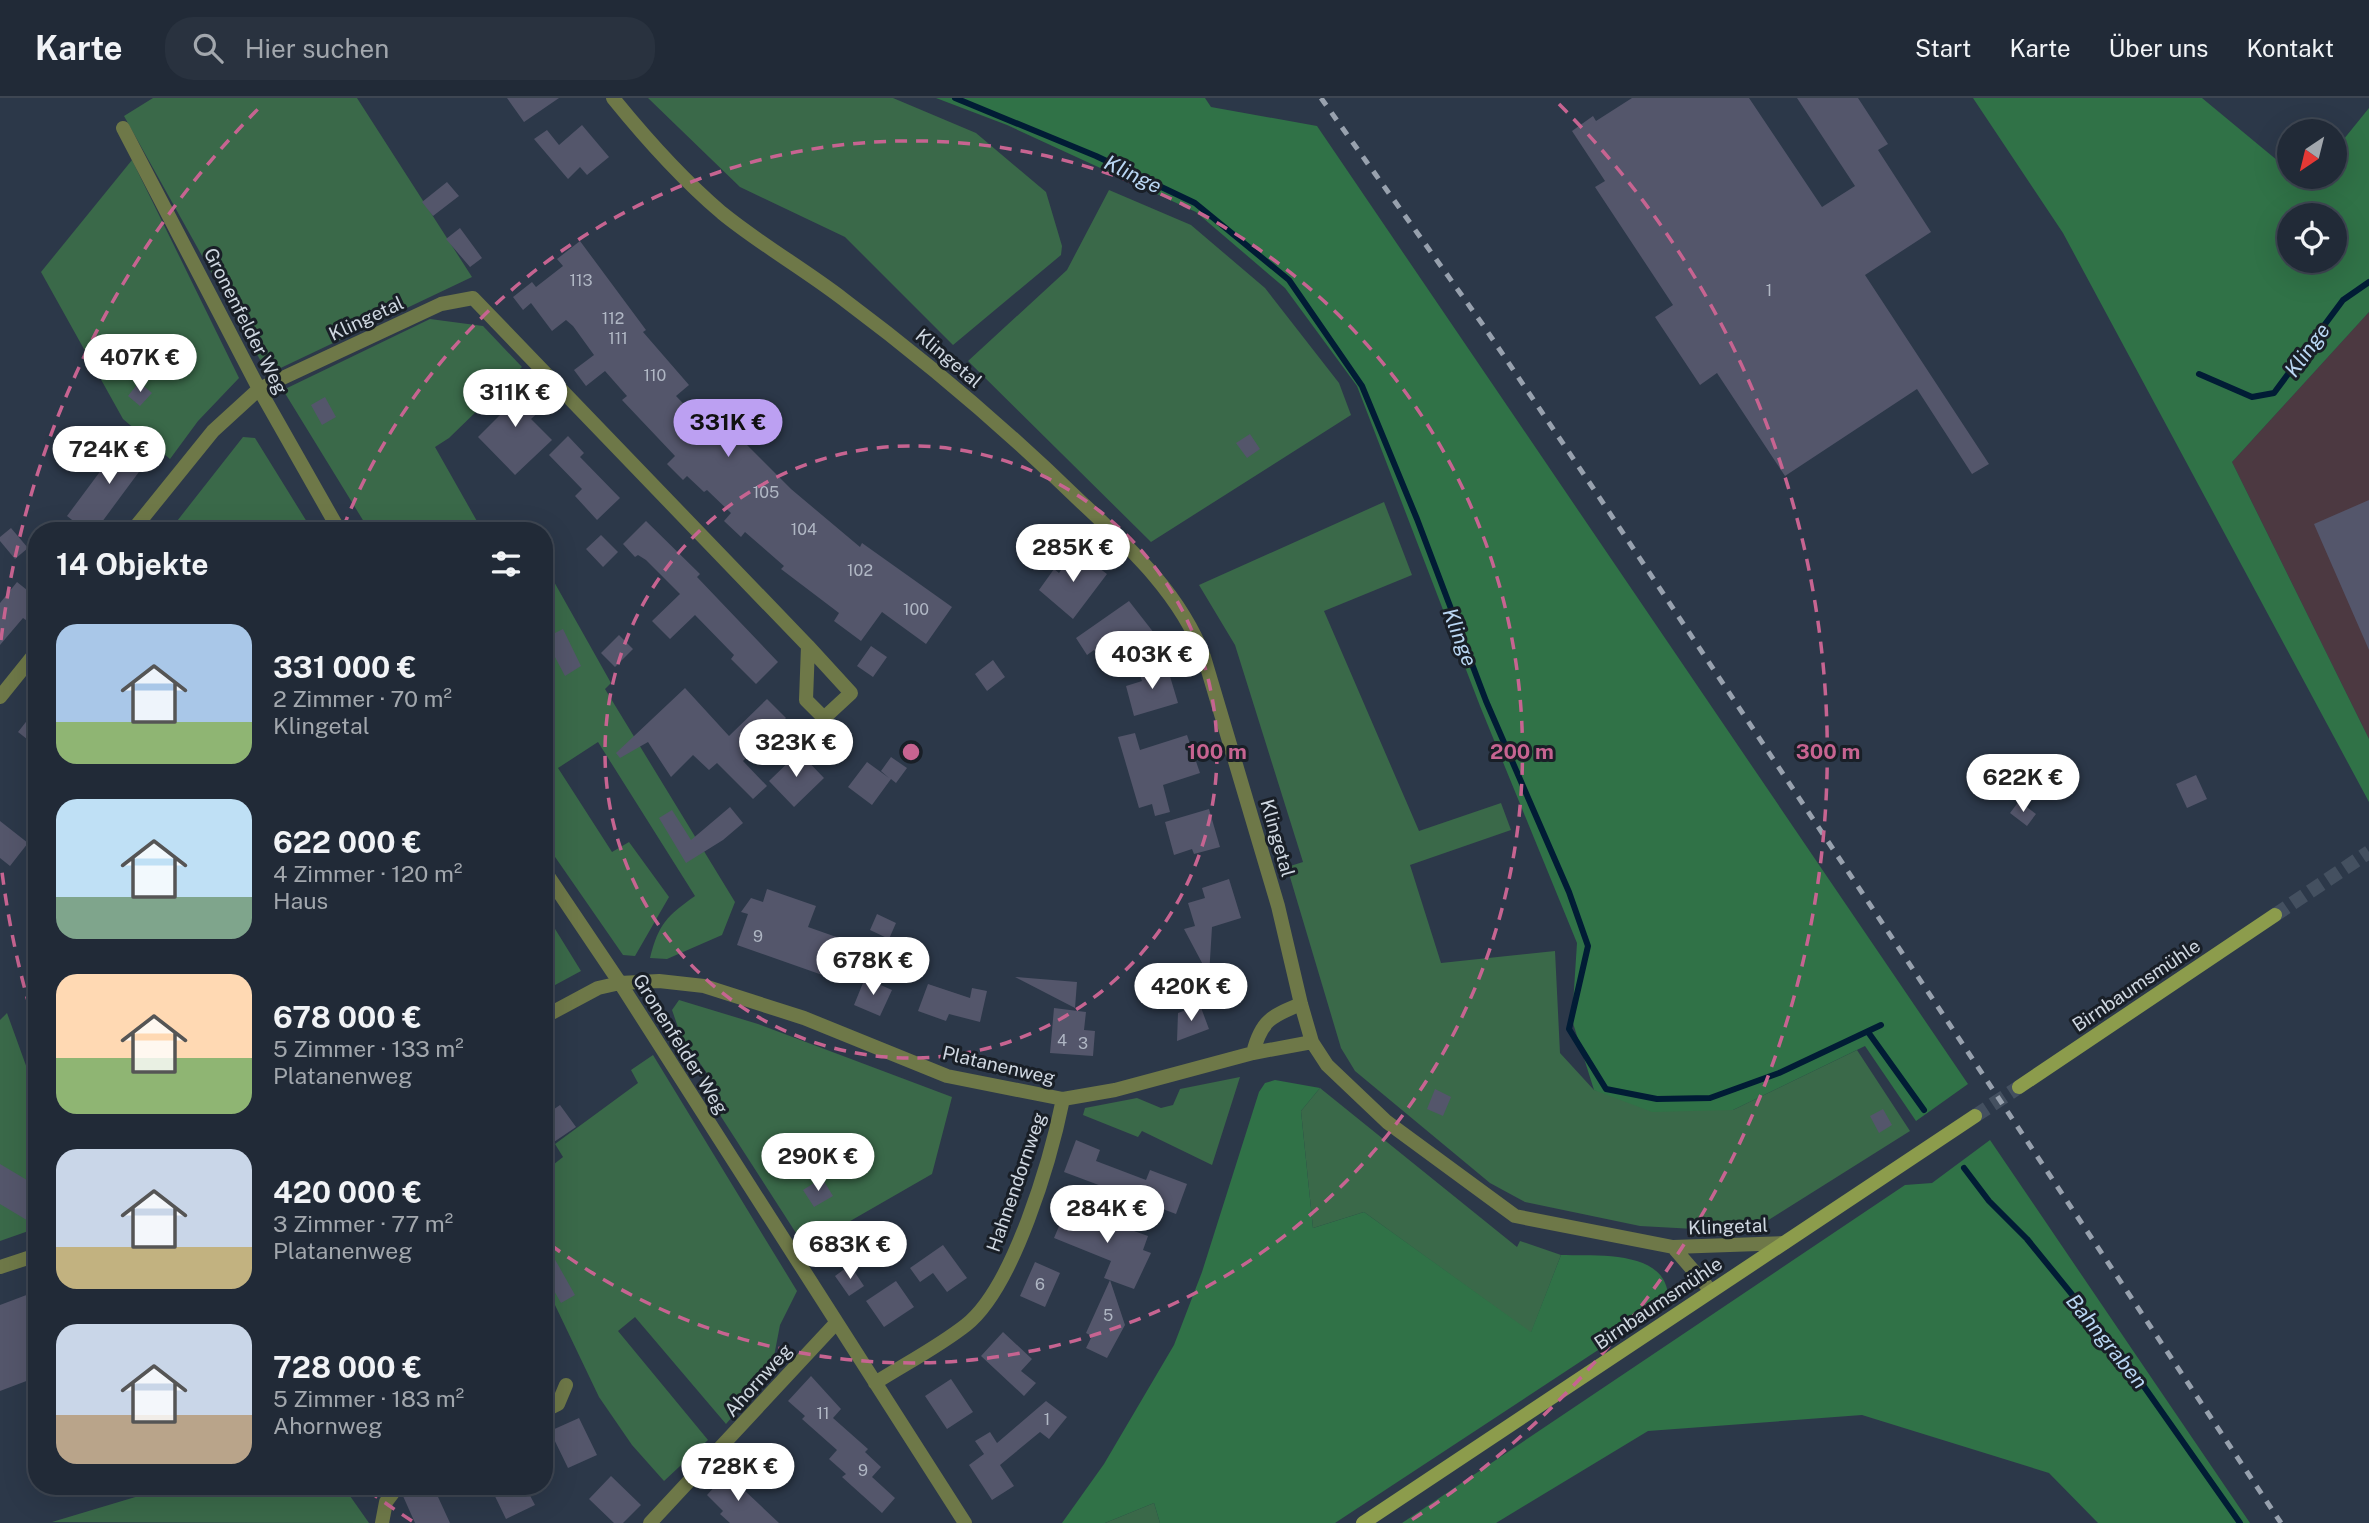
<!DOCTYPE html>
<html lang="de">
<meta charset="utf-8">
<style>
body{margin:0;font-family:"Public Sans",sans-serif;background:#29323f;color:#f1f3f6;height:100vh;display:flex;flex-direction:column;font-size:26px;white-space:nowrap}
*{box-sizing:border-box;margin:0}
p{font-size:23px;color:#a2a7ad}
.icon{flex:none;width:38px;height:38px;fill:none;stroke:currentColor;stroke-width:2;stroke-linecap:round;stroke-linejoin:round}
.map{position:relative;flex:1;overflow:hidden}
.sheet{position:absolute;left:28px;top:424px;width:525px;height:973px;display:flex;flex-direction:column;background:#212a37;border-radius:28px;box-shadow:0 7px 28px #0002,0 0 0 2px #3e4652}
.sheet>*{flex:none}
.needle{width:46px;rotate:215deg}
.buttons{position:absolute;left:2277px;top:21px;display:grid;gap:14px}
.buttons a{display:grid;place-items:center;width:70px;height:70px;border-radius:50%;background:#212a37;box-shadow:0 7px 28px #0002,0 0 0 2px #3e4652;font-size:35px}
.price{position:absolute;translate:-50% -60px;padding:0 16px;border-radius:24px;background:#fff;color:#222;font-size:23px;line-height:46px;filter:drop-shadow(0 2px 4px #0008)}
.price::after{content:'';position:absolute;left:50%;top:42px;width:21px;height:16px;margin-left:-10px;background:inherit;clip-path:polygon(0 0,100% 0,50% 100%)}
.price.selected{background:#bca0f2;color:#111}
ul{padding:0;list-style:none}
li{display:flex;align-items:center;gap:21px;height:175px;padding:0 28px}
li span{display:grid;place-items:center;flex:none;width:196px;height:140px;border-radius:21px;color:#555}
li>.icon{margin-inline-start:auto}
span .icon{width:84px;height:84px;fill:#fffc;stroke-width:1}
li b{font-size:30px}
h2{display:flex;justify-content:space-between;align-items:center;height:84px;padding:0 28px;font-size:30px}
header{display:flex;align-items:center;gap:42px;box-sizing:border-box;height:98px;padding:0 35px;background:#212a37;border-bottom:2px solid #3e4652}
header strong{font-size:33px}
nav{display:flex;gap:38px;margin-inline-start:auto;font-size:24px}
.search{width:490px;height:63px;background:#29323f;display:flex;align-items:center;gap:18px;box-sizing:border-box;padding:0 24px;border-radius:28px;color:#a2a7ad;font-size:26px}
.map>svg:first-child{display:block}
</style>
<header>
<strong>Karte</strong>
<div class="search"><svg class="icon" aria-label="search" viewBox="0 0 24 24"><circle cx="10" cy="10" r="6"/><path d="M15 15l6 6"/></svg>Hier suchen</div>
<nav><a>Start</a><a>Karte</a><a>Über uns</a><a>Kontakt</a></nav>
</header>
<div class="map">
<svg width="2369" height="1425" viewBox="0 0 2369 1425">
<rect width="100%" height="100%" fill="#2c3849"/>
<!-- commercial -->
<path fill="#4c3941" d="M2369 214V641L2232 364Z"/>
<!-- green -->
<path fill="#3a6949" d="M153 0H357L472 179 268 276 124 18Z
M648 0H893L976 35 1046 94 1062 148 1061 157 953 247 845 139 740 89Z
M132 62 239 280 198 323 170 361 123 321 41 174Z
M1109 92 1191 127 1265 190 1339 285 1351 317 1151 444 968 263 1067 172Z
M430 221 483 228 522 269 449 340 435 349 482 432H369L283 292Z
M243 339 255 340 312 432H170Z
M1384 404 1412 477 1324 513 1419 733 1501 705 1511 732 1410 767 1441 865 1555 853 1560 955 1594 992 1733 1012 1857 952 1910 1033 1759 1128 1731 1133 1640 1128 1525 1104 1490 1085 1355 973 1341 950 1287 769 1303 764 1235 547 1199 487Z
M544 466 611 585 605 591 735 804 722 837 667 861 650 860C659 825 667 818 695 798L598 644 558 670 612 754 629 744 669 799 635 858 623 857 544 743Z
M544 813 581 873 544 893Z
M679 902 758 926 952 999 932 1076 805 1149 709 1000 720 994 681 938 672 912Z
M7 915 37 998V1130L0 1143V922Z
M653 957 797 1193 780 1227 771 1274 726 1326 635 1219 618 1233 708 1342 664 1383 632 1347 599 1299 544 1184V1074L563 1059 555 1046 638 985 631 972Z
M1240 979 1212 1067 1142 1033 1138 1039 1083 1017 1085 1010 1137 1000 1161 1010 1173 1007 1180 991Z
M1320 990 1517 1149 1520 1143 1561 1157 1531 1235 1364 1114 1313 1130 1301 1013Z
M172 1388H343L369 1425 52 1424Z
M1154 1405 1160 1425H1105Z"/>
<!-- forest -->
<path fill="#307247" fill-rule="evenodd" d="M936 0H1205L1211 9 1317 28 1968 986 1916 1023 1865 948 1733 1012 1652 1014 1594 992 1572 922 1577 845 1480 608 1357 288 1285 190 1196 114 1007 27Z
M1973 0H2202L2289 72V79H2297L2307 86 2313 79H2334L2335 52 2369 10V214L2232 364 2369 641V704L2063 135ZM2334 117V163H2289V117Z
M1275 982 1320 990 1301 1013 1313 1130 1364 1114 1531 1234 1561 1157C1598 1158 1673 1151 1668 1206L1335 1425H1160L1154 1405 1105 1425H1062L1104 1366 1174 1247 1202 1174 1259 994 1265 985Z
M1990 1042 2250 1425H2098L2049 1375 1862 1317 1648 1333 1496 1425H1402L1905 1087 1932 1085Z"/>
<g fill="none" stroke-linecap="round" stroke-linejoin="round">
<!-- stream -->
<path stroke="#011c35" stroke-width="6" d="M955 0 1096 58 1195 105 1289 182 1362 288 1417 421 1486 603 1569 794 1588 848 1569 931 1606 991 1657 1001 1710 1000 1779 975 1881 927
M2199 276 2252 299 2274 295 2343 202 2369 184
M1868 934 1924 1012
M1964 1070 1989 1103 2027 1141 2126 1263 2240 1425"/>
</g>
<!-- building -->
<path fill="#54566b" d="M507 0H559L524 24Z
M1632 0H1749L1822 109 1855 88 1797 0H1858L1888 46 1878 52 1931 134 1865 177 1989 366 1972 376 1917 291 1785 378 1717 275 1700 287 1655 219 1673 207 1595 89 1605 83 1572 33 1593 18 1596 23Z
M582 27 609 59 587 77 580 69 568 81 534 41 547 32 559 47Z
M447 84 459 98 433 118 422 104Z
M460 130 482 160 470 169 446 141Z
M580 143 646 232 643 234 689 287 676 298 699 322 710 310 791 391 860 449 862 445 952 509 926 546 882 514 861 543 834 523 839 515 781 471 784 468 745 434 741 439 724 423 731 415 707 392 704 394 687 378 683 382 667 366 675 358 622 302 627 298 605 273 586 288 574 272 594 257 573 228 566 222 552 233 531 205 523 212 513 199 532 184 536 189 563 168 557 161Z
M512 280 542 311 531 321 552 342 515 377 478 339 507 310 494 297Z
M139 284 152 295 140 308 128 298Z
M325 299 336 319 322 327 311 307Z
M1250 336 1260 351 1247 360 1236 345Z
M568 338 584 355 580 359 620 400 597 422 575 398 582 391 549 357Z
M125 340 150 359 96 432H85L67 418Z
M2369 402V552L2314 426Z
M646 423 700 476 697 479 778 564 756 586 731 561 734 557 695 517 670 541 652 523 680 496 646 462 638 457 635 459 623 446Z
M11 430 28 450 15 461 0 443V439Z
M601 437 618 454 603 469 586 451Z
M1075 452 1107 476 1073 521 1039 492 1054 471 1059 475Z
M17 484 37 500V516L30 525 23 520 0 547V505Z
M1129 503 1154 535 1132 551 1129 541 1101 561 1094 552 1087 557 1076 540Z
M563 531 581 568 565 578 545 540Z
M619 537 633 551 615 569 601 555Z
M871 548 887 559 873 579 857 568Z
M993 562 1005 579 987 593 975 576Z
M1166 565 1178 605 1134 618 1126 588 1142 583 1139 574Z
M685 590 729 638 767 601 786 620 743 663 767 688 753 701 717 665 709 672 693 657 671 679 648 644 620 660 616 655Z
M37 610V649L18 634Z
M1135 635 1140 652 1187 637 1200 675 1163 687 1170 714 1155 718 1152 706 1139 710 1118 639Z
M799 654 824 680 794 709 769 683Z
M891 659 907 670 896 685 891 681 872 707 848 689 867 664 889 680 881 673Z
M2196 677 2207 701 2187 710 2176 686Z
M2019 703 2036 716 2027 728 2010 715Z
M730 709 743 725 723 742 686 765 659 720 672 712 691 742Z
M1209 711 1220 749 1194 756 1192 751 1174 757 1165 724Z
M0 723 28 745 10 768 0 760Z
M1229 781 1241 820 1212 829 1209 878 1184 831 1195 828 1188 805 1205 800 1202 790Z
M767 791 816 808 808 829 842 841 828 879 737 847 748 816 741 814 751 800 763 804Z
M877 816 896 825 889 841 870 832Z
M1015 879 1077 884 1075 910Z
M865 880 892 892 880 918 854 907Z
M1154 885 1159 899 1141 905 1137 890Z
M928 886 970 900 972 890 987 893 980 924 949 916 946 923 918 913Z
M1200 907 1209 931 1177 943 1178 915Z
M1054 910 1086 914 1084 932 1095 933 1093 958 1050 955Z
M1435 991 1451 999 1443 1018 1427 1011Z
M560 1007 576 1029 551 1046 544 1037V1018Z
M1883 1011 1892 1027 1879 1035 1870 1018Z
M1076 1042 1100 1052 1096 1063 1146 1082 1150 1072 1187 1086 1176 1116 1064 1074Z
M0 1066 37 1088V1113L30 1124 0 1106Z
M822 1080 833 1098 814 1109 803 1092Z
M1067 1109 1148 1138 1143 1152 1151 1155 1134 1191 1104 1180 1111 1163 1054 1140Z
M544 1142 575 1197 561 1205 544 1175Z
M943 1147 967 1180 947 1194 933 1175 920 1184 910 1170Z
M1035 1164 1060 1175 1045 1209 1020 1198Z
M850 1167 864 1188 849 1198 835 1178Z
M1110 1182 1125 1227 1107 1260 1086 1250 1092 1238 1086 1235Z
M896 1183 914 1209 884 1229 866 1203Z
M37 1193V1279L0 1293V1207Z
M1003 1234 1032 1261 1021 1273 1036 1285 1024 1298 981 1258Z
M811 1278 841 1311 833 1320 868 1351 865 1354 881 1369 872 1379 895 1400 882 1415 842 1379 846 1376 829 1361 837 1352 802 1321 805 1318 788 1303Z
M951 1281 973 1314 947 1331 925 1298Z
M1046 1303 1067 1319 1049 1341 1040 1334 1000 1367 1014 1388 992 1402 969 1367 984 1356 975 1343 990 1334 997 1345Z
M579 1320 597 1357 568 1370 550 1333Z
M729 1373 746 1388 743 1391 779 1425H730L720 1416 723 1413 707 1397Z
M611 1378 641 1407 623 1425H614L589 1401Z
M422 1388H433L450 1425H415L403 1398Z
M490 1388H525L535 1407 506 1421Z"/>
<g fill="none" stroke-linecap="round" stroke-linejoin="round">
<!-- secondary-tunnel -->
<path stroke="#445060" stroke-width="14" stroke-dasharray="14 7" stroke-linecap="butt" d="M2275 817 2369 754
M1975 1018 2019 989"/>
<!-- street -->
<path stroke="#6e7848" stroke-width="14" d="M613 0C647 42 681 80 722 115 760 146 804 171 843 201 926 263 1005 330 1080 403 1129 449 1180 495 1204 559L1278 808 1301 906 1312 944 1327 967 1387 1024 1515 1118 1673 1149 1784 1145
M123 30 259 291 339 432
M133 432 213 333 259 291 441 206 473 200 808 548 806 602 824 620 851 595 808 548
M0 599 37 553
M544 772 620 885 965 1425
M544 919 598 890 620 885 659 883 704 888 804 920 947 978 1063 1001 1115 992 1253 955 1312 944
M1253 955C1261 923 1271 918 1301 906
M1673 1149 1711 1193
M0 1169 37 1157
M875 1285C905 1266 938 1249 966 1227 1014 1189 1051 1060 1063 1001
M544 1313 558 1306 566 1287
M382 1425 386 1404 398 1388
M650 1425 836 1225"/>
<!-- secondary -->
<path stroke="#8c9c4c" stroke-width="14" d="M2019 989 2275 817
M1363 1425 1975 1018"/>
<!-- rail -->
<path stroke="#98a1ae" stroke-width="5" stroke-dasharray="9 9" stroke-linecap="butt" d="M1321 0 1483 227 1591 387 2281 1425"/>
</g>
<!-- distance rings -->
<g fill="none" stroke="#c76491" stroke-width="3.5" stroke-dasharray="12 9">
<circle cx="911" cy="654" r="306"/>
<path d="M343 430A611 611 0 1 1 548 1145"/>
<path d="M412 1423A917 917 0 0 1 366 1391M36 930A917 917 0 0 1 1 766M1 542A917 917 0 0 1 263 6M1559 6A917 917 0 0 1 1410 1423"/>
</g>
<g text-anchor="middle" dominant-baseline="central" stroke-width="6" stroke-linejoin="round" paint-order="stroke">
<!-- number labels -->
<g font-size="16" fill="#b0b7c4">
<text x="581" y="182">113</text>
<text x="1769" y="192">1</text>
<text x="613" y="220">112</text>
<text x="618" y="240">111</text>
<text x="655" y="277">110</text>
<text x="766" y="394">105</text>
<text x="804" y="431">104</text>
<text x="860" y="472">102</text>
<text x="916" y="511">100</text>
<text x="758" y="838">9</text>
<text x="1062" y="942">4</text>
<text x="1083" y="945">3</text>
<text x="1040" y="1186">6</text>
<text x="1108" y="1217">5</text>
<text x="823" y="1315">11</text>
<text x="1047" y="1321">1</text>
<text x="863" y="1372">9</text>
</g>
<!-- street labels -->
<g font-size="19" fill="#cfd7e1" stroke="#191f27">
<text transform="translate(366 220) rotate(-25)">Klingetal</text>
<text transform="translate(246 223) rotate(63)">Gronenfelder Weg</text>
<text transform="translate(949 260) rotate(40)">Klingetal</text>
<text transform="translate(1278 740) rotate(74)">Klingetal</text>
<text transform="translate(2136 887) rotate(-34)">Birnbaumsmühle</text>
<text transform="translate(681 946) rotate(58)">Gronenfelder Weg</text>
<text transform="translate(999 967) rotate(13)">Platanenweg</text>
<text transform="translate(1016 1084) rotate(-71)">Hahnendornweg</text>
<text transform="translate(1728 1128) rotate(-2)">Klingetal</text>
<text transform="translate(1658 1205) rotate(-34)">Birnbaumsmühle</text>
<text transform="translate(758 1282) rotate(-48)">Ahornweg</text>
</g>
<!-- water labels -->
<g font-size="21" font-style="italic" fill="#b9d6f3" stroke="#191f27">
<text transform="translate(1133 76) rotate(26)">Klinge</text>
<text transform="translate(2307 252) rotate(-54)">Klinge</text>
<text transform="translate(1460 539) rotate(69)">Klinge</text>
<text transform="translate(2107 1243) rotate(51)">Bahngraben</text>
</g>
</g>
<circle cx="911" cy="654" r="10" fill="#c76491" stroke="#191f27" stroke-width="3.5"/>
<g font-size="21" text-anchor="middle" font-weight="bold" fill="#c76491" stroke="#191f27" stroke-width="6" stroke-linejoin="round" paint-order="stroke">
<text x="1217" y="661">100 m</text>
<text x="1522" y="661">200 m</text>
<text x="1828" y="661">300 m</text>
</g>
</svg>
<div class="buttons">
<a><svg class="needle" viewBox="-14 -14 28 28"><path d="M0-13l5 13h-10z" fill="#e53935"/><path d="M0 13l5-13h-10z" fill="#a2a7ad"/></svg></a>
<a><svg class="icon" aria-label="locate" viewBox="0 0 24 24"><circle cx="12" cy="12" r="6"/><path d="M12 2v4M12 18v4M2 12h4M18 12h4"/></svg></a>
</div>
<b class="price" style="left:140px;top:296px">407K €</b>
<b class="price" style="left:515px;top:331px">311K €</b>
<b class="price selected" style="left:728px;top:361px">331K €</b>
<b class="price" style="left:109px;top:388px">724K €</b>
<b class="price" style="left:1073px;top:486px">285K €</b>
<b class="price" style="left:1152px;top:593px">403K €</b>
<b class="price" style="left:796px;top:681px">323K €</b>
<b class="price" style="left:2023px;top:716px">622K €</b>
<b class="price" style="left:873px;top:899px">678K €</b>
<b class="price" style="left:1191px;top:925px">420K €</b>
<b class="price" style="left:818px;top:1095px">290K €</b>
<b class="price" style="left:1107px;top:1147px">284K €</b>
<b class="price" style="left:850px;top:1183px">683K €</b>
<b class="price" style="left:738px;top:1405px">728K €</b>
<section class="sheet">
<h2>14 Objekte<svg class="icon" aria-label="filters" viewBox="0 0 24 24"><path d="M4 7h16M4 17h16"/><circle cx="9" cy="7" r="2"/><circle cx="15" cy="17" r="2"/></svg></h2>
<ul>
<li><span style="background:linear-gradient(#a9c7e8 70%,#8fb573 0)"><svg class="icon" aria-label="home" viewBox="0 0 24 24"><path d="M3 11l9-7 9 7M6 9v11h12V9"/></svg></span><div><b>331 000 €</b><p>2 Zimmer · 70 m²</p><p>Klingetal</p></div></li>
<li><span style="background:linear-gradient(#bfe0f5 70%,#7fa58c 0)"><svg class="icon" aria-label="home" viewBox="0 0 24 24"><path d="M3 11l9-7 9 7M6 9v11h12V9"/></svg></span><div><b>622 000 €</b><p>4 Zimmer · 120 m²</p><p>Haus</p></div></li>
<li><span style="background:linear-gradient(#ffd9b3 60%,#8fb573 0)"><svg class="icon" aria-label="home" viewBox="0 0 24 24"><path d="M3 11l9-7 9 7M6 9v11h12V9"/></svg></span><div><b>678 000 €</b><p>5 Zimmer · 133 m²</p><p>Platanenweg</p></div></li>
<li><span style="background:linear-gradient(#c9d6e8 70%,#c2b280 0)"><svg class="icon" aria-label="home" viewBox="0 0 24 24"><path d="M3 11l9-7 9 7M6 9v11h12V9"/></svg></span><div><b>420 000 €</b><p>3 Zimmer · 77 m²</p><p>Platanenweg</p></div></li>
<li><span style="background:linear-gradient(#c9d6e8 65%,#b9a48a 0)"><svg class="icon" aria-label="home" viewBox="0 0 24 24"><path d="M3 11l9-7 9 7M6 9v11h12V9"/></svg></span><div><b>728 000 €</b><p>5 Zimmer · 183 m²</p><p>Ahornweg</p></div></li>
</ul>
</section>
</div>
